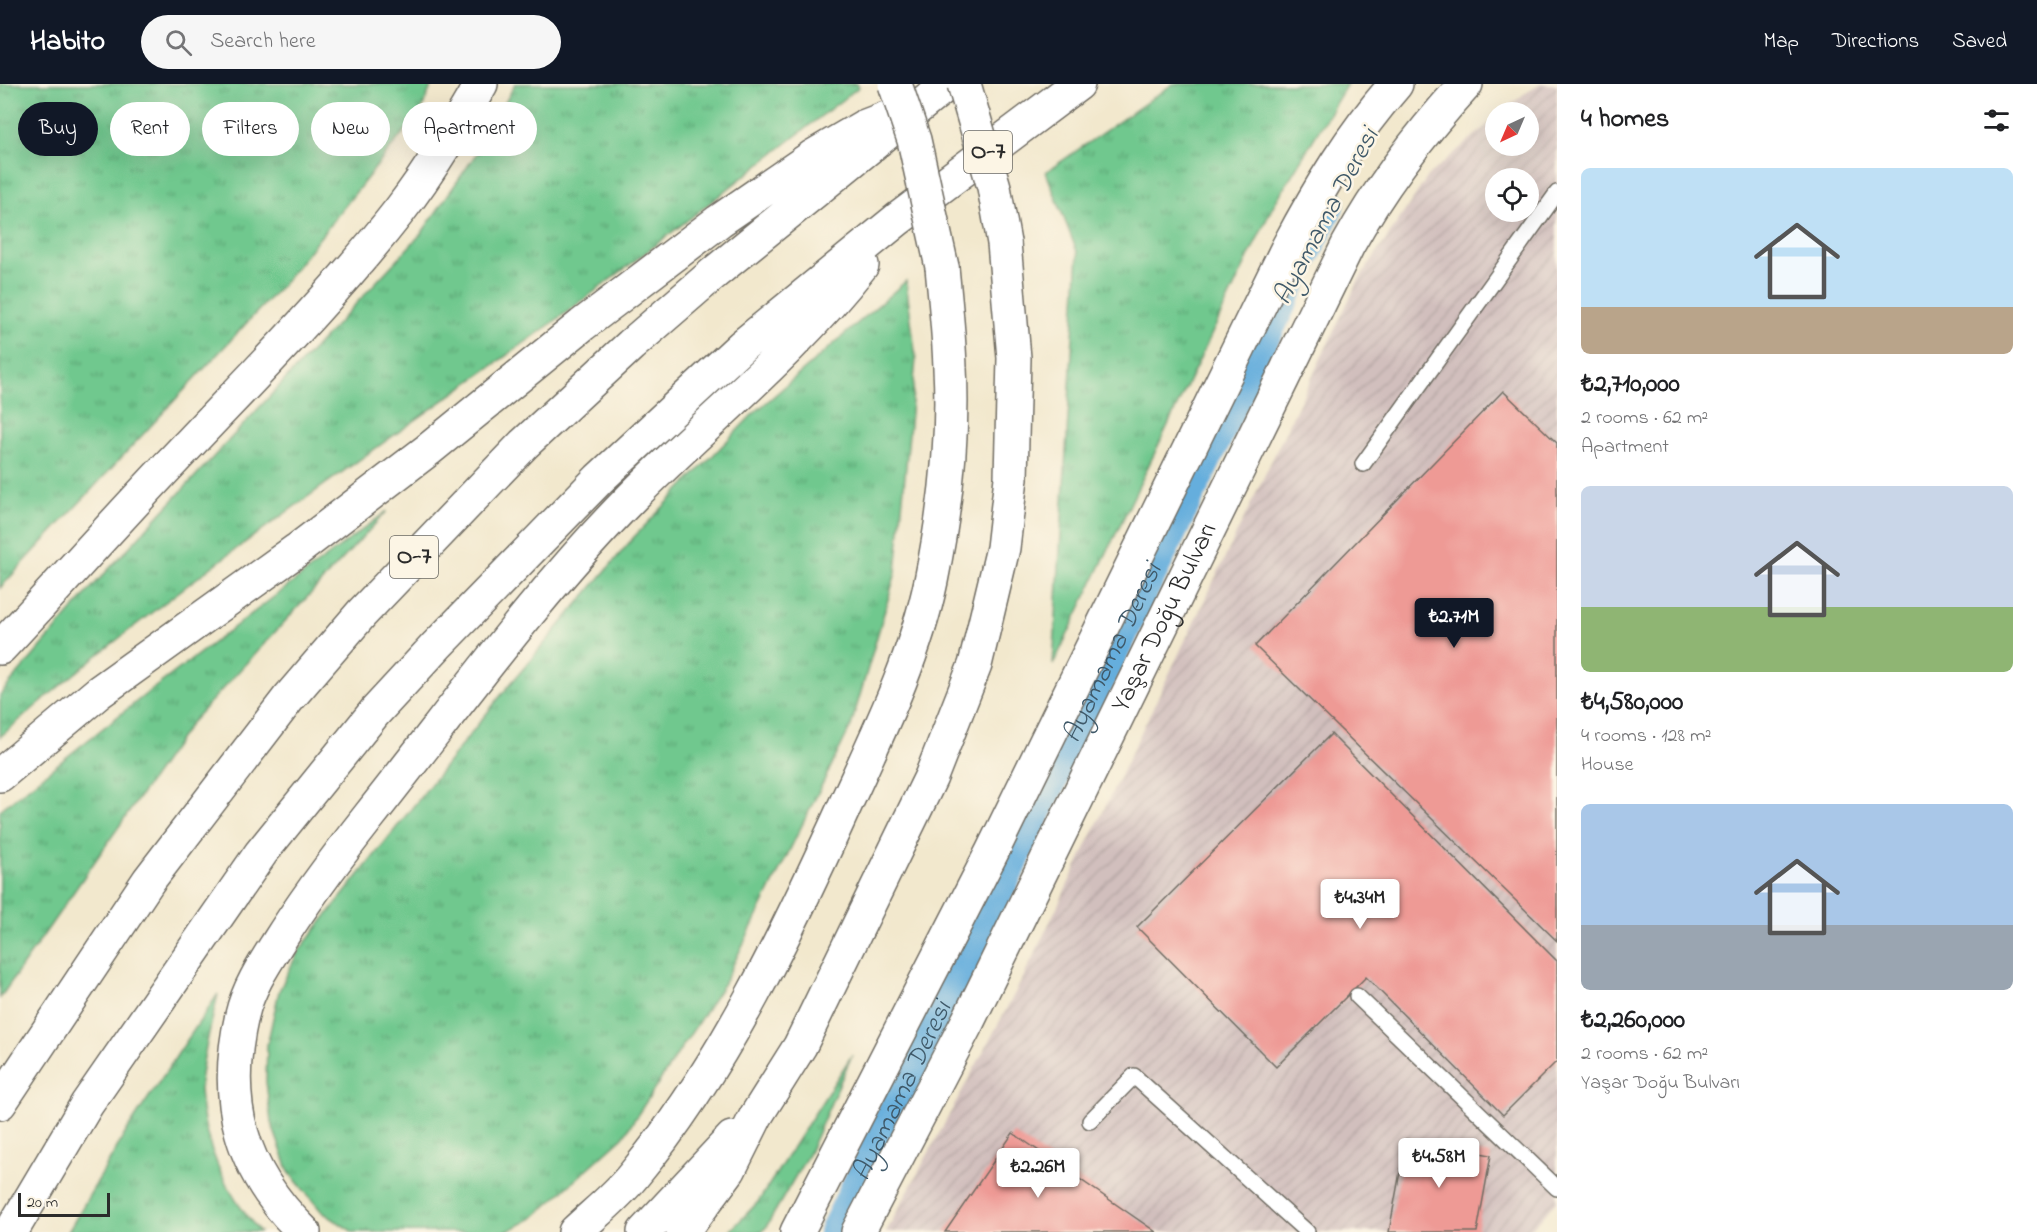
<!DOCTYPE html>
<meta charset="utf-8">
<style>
body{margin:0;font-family:"Indie Flower",sans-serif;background:#f6f6f6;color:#202124;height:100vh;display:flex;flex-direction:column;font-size:22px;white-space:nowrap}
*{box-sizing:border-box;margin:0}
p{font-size:20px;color:#757577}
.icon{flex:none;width:33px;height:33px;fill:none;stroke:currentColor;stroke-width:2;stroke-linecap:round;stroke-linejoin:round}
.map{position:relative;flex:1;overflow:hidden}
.drawer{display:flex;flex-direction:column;background:#fff;width:480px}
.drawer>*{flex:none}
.top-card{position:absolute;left:18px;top:18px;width:570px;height:54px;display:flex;gap:12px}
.needle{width:39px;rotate:224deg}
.fabs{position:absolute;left:1485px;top:18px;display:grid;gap:12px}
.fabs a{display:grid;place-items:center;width:54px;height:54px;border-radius:50%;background:#fff;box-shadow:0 6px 24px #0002;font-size:30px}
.scale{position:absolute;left:18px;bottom:15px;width:92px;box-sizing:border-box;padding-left:6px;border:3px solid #2b2b2b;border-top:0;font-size:16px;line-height:21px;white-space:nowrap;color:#2b2b2b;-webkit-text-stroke:4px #fcf5e5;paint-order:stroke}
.price{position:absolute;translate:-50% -51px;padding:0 14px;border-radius:6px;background:#fff;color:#222;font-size:20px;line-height:39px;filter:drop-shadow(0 2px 3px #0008)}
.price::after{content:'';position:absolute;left:50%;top:36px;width:18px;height:14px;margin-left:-9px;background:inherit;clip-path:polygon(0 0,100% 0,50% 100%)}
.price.on{background:#111827;color:#fff}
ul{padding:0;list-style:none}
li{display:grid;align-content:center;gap:12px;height:318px;padding:0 24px}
li span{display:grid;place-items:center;height:186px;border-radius:9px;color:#555}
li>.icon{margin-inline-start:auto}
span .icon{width:108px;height:108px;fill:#fffc;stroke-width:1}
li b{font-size:26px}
h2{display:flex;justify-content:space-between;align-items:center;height:72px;padding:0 24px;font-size:26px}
.pill{padding:0 21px;border-radius:27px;background:#fff;box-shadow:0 6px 24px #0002;font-size:21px;line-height:54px}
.pill.on{background:#111827;color:#fff}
header{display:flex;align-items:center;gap:36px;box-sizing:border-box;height:84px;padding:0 30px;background:#111827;color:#fff}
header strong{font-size:28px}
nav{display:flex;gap:33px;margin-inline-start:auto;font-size:21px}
.search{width:420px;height:54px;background:#f6f6f6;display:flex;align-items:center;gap:15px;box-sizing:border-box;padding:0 21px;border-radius:33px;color:#757577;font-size:22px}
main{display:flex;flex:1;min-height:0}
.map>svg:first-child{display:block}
</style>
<header>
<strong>Habito</strong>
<div class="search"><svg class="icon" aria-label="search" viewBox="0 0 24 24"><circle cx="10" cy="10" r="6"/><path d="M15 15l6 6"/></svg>Search here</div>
<nav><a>Map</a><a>Directions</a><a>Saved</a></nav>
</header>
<main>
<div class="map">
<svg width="1557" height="1148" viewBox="0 0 1557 1148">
<defs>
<pattern id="industrial-furrows" width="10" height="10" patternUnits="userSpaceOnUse" patternTransform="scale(1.5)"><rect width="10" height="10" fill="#d1bfbd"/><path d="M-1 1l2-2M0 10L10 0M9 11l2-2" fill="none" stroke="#b4a4a3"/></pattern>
<pattern id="grass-tufts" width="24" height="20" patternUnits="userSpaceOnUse" patternTransform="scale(1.5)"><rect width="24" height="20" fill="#70c88e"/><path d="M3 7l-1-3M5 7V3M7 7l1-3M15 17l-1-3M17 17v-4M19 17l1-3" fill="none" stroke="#5ca374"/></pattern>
</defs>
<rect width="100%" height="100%" fill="#fcf5e5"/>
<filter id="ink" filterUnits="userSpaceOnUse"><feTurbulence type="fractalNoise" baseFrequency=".0167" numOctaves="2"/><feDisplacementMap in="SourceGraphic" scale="12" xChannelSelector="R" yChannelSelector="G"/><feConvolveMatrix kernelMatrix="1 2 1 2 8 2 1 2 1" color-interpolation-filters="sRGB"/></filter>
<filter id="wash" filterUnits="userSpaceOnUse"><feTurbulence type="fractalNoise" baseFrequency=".008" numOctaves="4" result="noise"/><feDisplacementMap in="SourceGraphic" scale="24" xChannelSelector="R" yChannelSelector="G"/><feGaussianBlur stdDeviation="1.35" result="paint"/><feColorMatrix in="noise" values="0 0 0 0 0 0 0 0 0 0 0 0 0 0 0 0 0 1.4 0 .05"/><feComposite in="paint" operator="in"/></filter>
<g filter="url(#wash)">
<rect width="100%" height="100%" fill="#f2e8cd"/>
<!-- industrial -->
<path fill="url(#industrial-furrows)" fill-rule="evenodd" d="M1541 0H1557V1117L1528 1148H886L1022 896 1358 197 1429 91 1495 34 1496 62H1528V28H1502L1524 10ZM1496 94H1528V128H1496Z"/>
<!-- grass -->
<path fill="url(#grass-tufts)" stroke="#4e7a5c" stroke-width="1.5" d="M0 0H432L422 25 282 201 0 504Z
M515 0H857L859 3C753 84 649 169 541 247 358 378 170 504 0 653V611L93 502 421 150 485 57Z
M1173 0H1347L1273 122 1053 581 1078 170 1046 88Z
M906 197 916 275 896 488 851 642 724 899 623 1053 533 1134 506 1148H353L322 1128 289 1088 271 1038 266 998 267 961 279 907 298 868 502 610 634 453 752 331Z
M387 427 190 640 0 914V726L146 610Z
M218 910C213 934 199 984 200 1006 203 1059 225 1109 260 1148H68L129 1043Z
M852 971 809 1069 766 1143 762 1148H729L758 1118Z"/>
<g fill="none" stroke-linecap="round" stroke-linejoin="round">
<!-- canal -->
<path stroke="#65aedd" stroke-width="32" id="s1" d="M835 1148 1329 119"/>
</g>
<g id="blocks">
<!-- building -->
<path fill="#ee9a95" d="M1503 307 1557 359V857L1255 562Z
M1331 650 1557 877V977L1503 1031 1366 893 1276 983 1137 843Z
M1013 1049 1156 1148H945Z
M1406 1055 1491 1071 1477 1148H1389Z"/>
</g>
</g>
<g filter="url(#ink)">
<use href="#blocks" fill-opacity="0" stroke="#716d64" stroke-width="1.5"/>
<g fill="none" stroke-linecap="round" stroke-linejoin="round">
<defs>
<path id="service" d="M1363 380 1557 109
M1357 912 1557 1104
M1090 1037 1134 992 1307 1148"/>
<g id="primary">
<path d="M797 1148 992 768 1288 163C1319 104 1352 50 1396 0"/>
<path id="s2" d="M858 1148 968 937 1348 161C1381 101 1420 50 1466 0"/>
</g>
<path id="motorway" d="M0 564C64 496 126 425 191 358 263 282 336 208 400 126 431 86 456 43 481 0
M0 691 99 608 297 466 428 366 582 241 719 137 812 73 863 43 889 33
M0 1019 149 796 288 615 362 529 524 360 631 261 714 189 947 0
M11 1148 87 1020 261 769 375 628 437 561 599 395 742 262 898 135 1078 0
M304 1148C240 1086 222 1017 242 931 248 905 263 882 277 860 305 815 337 773 370 731 456 623 537 509 634 411 711 334 795 267 862 181
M575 1148C594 1130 616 1113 633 1092 723 984 789 845 847 717 880 645 915 574 931 497 945 428 954 355 950 284 949 250 945 216 942 183
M644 1148 732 1054
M683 1148 729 1086 756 1032 800 962 931 693 975 581 1003 464 1011 394 1014 274 1004 159"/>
</defs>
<!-- service casing -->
<use href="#service" stroke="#716d64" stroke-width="18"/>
<!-- primary casing -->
<use href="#primary" stroke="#716d64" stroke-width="36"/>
<!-- motorway casing -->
<use href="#motorway" stroke="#716d64" stroke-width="36"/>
<!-- service -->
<use href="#service" stroke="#fff" stroke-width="15"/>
<!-- primary -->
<use href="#primary" stroke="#fff" stroke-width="33"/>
<!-- motorway -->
<use href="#motorway" stroke="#fff" stroke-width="33"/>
<defs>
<path id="motorway-bridge" d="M895 0 914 56 942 183
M964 0 994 103 1004 159"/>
</defs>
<!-- motorway-bridge casing -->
<use href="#motorway-bridge" stroke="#716d64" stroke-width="36" stroke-linecap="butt"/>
<!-- motorway-bridge -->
<use href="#motorway-bridge" stroke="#fff" stroke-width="33"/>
</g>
</g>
<g text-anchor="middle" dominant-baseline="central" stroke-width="5" stroke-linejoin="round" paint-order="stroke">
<!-- shield labels -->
<g fill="#fcf5e5" stroke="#6a6863" stroke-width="1.5">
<rect x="964" y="47" width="48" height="42" rx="4.5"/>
<rect x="390" y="452" width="48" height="42" rx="4.5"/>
</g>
<g font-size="24" font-weight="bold" fill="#2b2b2b">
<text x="988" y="68">O-7</text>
<text x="414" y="473">O-7</text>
</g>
<!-- street labels -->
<g font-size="26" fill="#2b2b2b" stroke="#fcf5e5">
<text stroke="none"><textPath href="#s2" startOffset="687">Yaşar Doğu Bulvarı</textPath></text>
</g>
<!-- water labels -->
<g font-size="27" font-style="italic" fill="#3f5969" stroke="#fcf5e5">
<text transform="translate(1327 133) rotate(-62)">Ayamama Deresi</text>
<text stroke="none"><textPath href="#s1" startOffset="642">Ayamama Deresi</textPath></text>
<text stroke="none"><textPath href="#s1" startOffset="156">Ayamama Deresi</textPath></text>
</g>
</g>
</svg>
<div class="fabs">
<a><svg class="needle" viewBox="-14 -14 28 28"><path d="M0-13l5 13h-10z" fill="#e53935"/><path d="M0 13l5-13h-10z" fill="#757577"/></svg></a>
<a><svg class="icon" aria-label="locate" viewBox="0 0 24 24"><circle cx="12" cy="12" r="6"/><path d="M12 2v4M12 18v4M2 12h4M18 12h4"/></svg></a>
</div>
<div class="scale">20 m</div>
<b class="price on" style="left:1454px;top:565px">₺2.71M</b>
<b class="price" style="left:1360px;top:846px">₺4.34M</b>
<b class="price" style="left:1439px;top:1105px">₺4.58M</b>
<b class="price" style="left:1038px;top:1115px">₺2.26M</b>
<div class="top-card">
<a class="pill on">Buy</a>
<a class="pill">Rent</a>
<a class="pill">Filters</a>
<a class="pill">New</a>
<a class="pill">Apartment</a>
</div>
</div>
<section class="drawer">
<h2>4 homes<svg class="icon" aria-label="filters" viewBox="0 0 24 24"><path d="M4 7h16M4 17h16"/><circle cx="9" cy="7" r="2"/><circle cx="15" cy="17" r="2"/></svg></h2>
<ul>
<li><span style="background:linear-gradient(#bfe0f5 75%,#b9a48a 0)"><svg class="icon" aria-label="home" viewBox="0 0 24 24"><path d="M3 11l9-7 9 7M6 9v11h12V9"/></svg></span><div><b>₺2,710,000</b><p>2 rooms · 62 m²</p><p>Apartment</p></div></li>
<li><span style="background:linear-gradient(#c9d6e8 65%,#8fb573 0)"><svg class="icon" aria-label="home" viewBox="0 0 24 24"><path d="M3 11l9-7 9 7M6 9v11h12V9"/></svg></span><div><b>₺4,580,000</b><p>4 rooms · 128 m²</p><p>House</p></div></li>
<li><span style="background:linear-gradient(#a9c7e8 65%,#9aa5b1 0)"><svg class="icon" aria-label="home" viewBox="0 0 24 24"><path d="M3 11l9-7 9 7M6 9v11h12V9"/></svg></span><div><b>₺2,260,000</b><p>2 rooms · 62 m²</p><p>Yaşar Doğu Bulvarı</p></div></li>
</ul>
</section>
</main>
